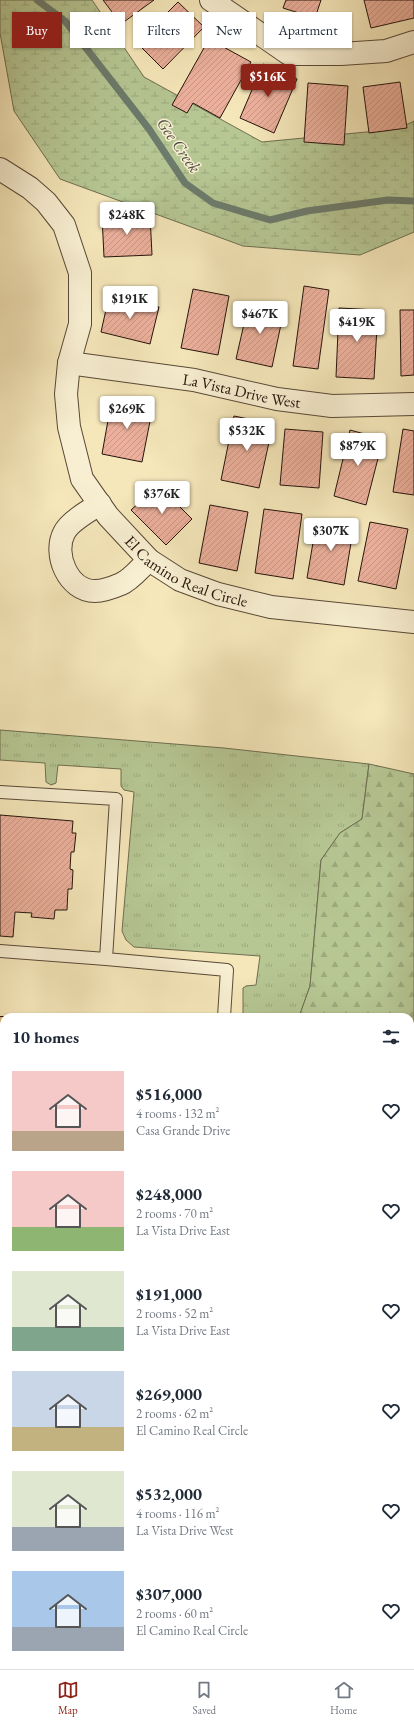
<!DOCTYPE html>
<meta charset="utf-8">
<style>
body{margin:0;font-family:"EB Garamond",serif;background:#f2f2f3;color:#1f2937;height:100vh;display:flex;flex-direction:column;font-size:15px;white-space:nowrap}
*{box-sizing:border-box;margin:0}
p{font-size:13px;color:#747a83}
.icon{flex:none;width:22px;height:22px;fill:none;stroke:currentColor;stroke-width:2;stroke-linecap:round;stroke-linejoin:round}
.map{position:relative;flex:1;overflow:hidden}
.sheet{position:absolute;left:0px;top:1013px;width:414px;height:656px;display:flex;flex-direction:column;background:#fff;border-radius:12px 12px 0 0;box-shadow:0 1px 3px #0004}
.sheet>*{flex:none}
.guide{position:absolute;left:12px;top:12px;width:390px;height:36px;display:flex;gap:8px}
.price{position:absolute;translate:-50% -34px;padding:0 9px;border-radius:4px;background:#fff;color:#222;font-size:13px;line-height:26px;filter:drop-shadow(0 1px 2px #0008)}
.price::after{content:'';position:absolute;left:50%;top:24px;width:12px;height:9px;margin-left:-6px;background:inherit;clip-path:polygon(0 0,100% 0,50% 100%)}
.price.selected{background:#8f2418;color:#fff}
ul{padding:0;list-style:none}
li{display:flex;align-items:center;gap:12px;height:100px;padding:0 12px}
li span{display:grid;place-items:center;flex:none;width:112px;height:80px;border-radius:0px;color:#555}
li>.icon{margin-inline-start:auto}
span .icon{width:48px;height:48px;fill:#fffc;stroke-width:1}
li b{font-size:17px}
h2{display:flex;justify-content:space-between;align-items:center;height:48px;padding:0 12px;font-size:17px}
.chip{padding:0 14px;border-radius:0px;background:#fff;box-shadow:0 1px 3px #0004;font-size:14px;line-height:36px}
.chip.selected{background:#8f2418;color:#fff}
.dock{display:flex;justify-content:space-around;align-items:center;height:56px;border-top:1px solid #e0e1e3;background:#fff;font-size:11px;color:#747a83}
.dock a{display:grid;justify-items:center;gap:2px}
.dock .selected{color:#8f2418}
.map>svg:first-child{display:block}
</style>
<div class="map">
<svg width="414" height="1669" viewBox="0 0 414 1669">
<defs>
<pattern id="grass-tufts" width="24" height="20" patternUnits="userSpaceOnUse"><rect width="24" height="20" fill="#b6c794"/><path d="M3 7l-1-3M5 7V3M7 7l1-3M15 17l-1-3M17 17v-4M19 17l1-3" fill="none" stroke="#9caa7e"/></pattern>
<pattern id="forest-firs" width="22" height="20" patternUnits="userSpaceOnUse"><rect width="22" height="20" fill="#b6c794"/><path d="M5 1l3.5 6h-7zM16 11l3.5 6h-7z" fill="#9caa7e"/></pattern>
<pattern id="wetland-marsh" width="20" height="14" patternUnits="userSpaceOnUse"><rect width="20" height="14" fill="#b6c794"/><path d="M1 5h8M5 5V1M11 12h8M15 12V8" fill="none" stroke="#9caa7e"/></pattern>
<pattern id="building-hatch" width="6" height="6" patternUnits="userSpaceOnUse"><rect width="6" height="6" fill="#ecb09c"/><path d="M-1 1l2-2M0 6l6-6M5 7l2-2" fill="none" stroke="#ca9685"/></pattern>
</defs>
<rect width="100%" height="100%" fill="#f5e7ba"/>
<filter id="stains"><feTurbulence type="fractalNoise" baseFrequency=".005" numOctaves="4"/><feColorMatrix values="0 0 0 0 .2 0 0 0 0 .09 0 0 0 0 .02 0 0 0 .5 -.17"/></filter>
<radialGradient id="worn" r=".72"><stop offset=".6" stop-color="#630" stop-opacity="0"/><stop offset="1" stop-color="#630" stop-opacity=".3"/></radialGradient>
<!-- grass -->
<path fill="url(#grass-tufts)" stroke="#6e6e50" d="M0 730 224 748 369 764 362 819 340 833 321 860 310 986 299 1017H246L243 1014V988L246 986 256 985 260 956 134 947 126 940 122 931 134 792 124 790 121 786V769L58 765 56 783 51 785 46 782 45 763 0 760Z"/>
<!-- forest -->
<path fill="url(#forest-firs)" stroke="#6e6e50" d="M369 764 414 774V1050L410 1049V1017H299L310 986 321 860 340 833 362 819Z"/>
<!-- wetland -->
<path fill="url(#wetland-marsh)" stroke="#6e6e50" d="M0 0H92L144 77 262 142 398 129 414 121V232L360 255 243 246 60 179 14 111 0 33Z"/>
<g fill="none" stroke-linecap="round" stroke-linejoin="round">
<!-- stream -->
<path stroke="#6c7b6c" stroke-width="7" d="M37 0 65 21 149 129 185 183 213 203 270 220 307 211 388 200 414 201"/>
</g>
<!-- building -->
<path fill="url(#building-hatch)" stroke="#25140b" d="M103 0H154L121 24Z
M286 0H321L315 18 283 8Z
M364 0H414V18L371 28Z
M178 2 204 27 163 69 137 43Z
M209 39 251 62 220 118 193 103 187 113 172 105Z
M263 64 297 79 274 133 240 118Z
M400 82 407 128 369 133 363 87Z
M308 83 348 86 344 145 304 142Z
M150 215 152 255 104 257 102 216Z
M304 286 329 290 318 369 293 366Z
M193 289 229 296 218 355 181 348Z
M109 296 159 307 150 344 101 332Z
M249 302 284 310 272 367 236 359Z
M339 308 378 310 374 379 336 377Z
M400 310H414V375L401 376Z
M112 398 153 406 142 462 102 454Z
M234 416 273 424 259 488 221 480Z
M285 429 323 432 319 488 280 485Z
M403 429 414 431V495L393 492Z
M350 430 383 439 366 505 334 496Z
M158 485 192 519 166 545 131 510Z
M210 505 248 512 237 571 199 563Z
M264 509 302 514 293 579 255 573Z
M317 519 354 525 344 585 307 578Z
M370 522 408 529 396 589 358 581Z
M0 815 73 821 72 833H76L74 852H71L70 869 73 870 72 889H68L67 910H55L54 919 31 917 32 913 15 912 13 937 0 936Z
M4 1266V1311L0 1308V1270Z
M0 1447 4 1451V1490L0 1493Z
M410 1599 414 1601V1669H257L259 1665H410Z"/>
<g fill="none" stroke-linecap="round" stroke-linejoin="round">
<defs>
<path id="lane" d="M0 792 116 799 106 959 227 970 224 1017
M0 951 106 959
M410 1187H414
M410 1386 414 1387
M410 1575 414 1576
M187 1665 190 1669"/>
<g id="street">
<path d="M211 0 289 54H341L386 51 414 42"/>
<path id="s1" d="M0 169 30 188 46 202 64 225 80 273V324L69 363 66 394 69 427 82 479 108 516 149 560 180 580 218 594 271 607 414 622"/>
<path id="s2" d="M69 363 194 380 277 399 332 406 414 404"/>
<path d="M100 504C90 510 69 522 64 533 53 554 68 591 95 591 102 591 114 587 121 584 131 580 141 567 149 560"/>
<path d="M0 1384 4 1389"/>
<path d="M0 1573 4 1570"/>
</g>
<path id="primary" d="M0 1028H4
M0 1067H4
M410 1091 414 1092"/>
</defs>
<!-- lane casing -->
<use href="#lane" stroke="#594937" stroke-width="14"/>
<!-- street casing -->
<use href="#street" stroke="#594937" stroke-width="24"/>
<!-- primary casing -->
<use href="#primary" stroke="#25140b" stroke-width="24"/>
<!-- lane -->
<use href="#lane" stroke="#f8efd2" stroke-width="12"/>
<!-- street -->
<use href="#street" stroke="#f8efd2" stroke-width="22"/>
<!-- primary -->
<use href="#primary" stroke="#eac47d" stroke-width="22"/>
</g>
<g text-anchor="middle" dominant-baseline="central" stroke-width="3" stroke-linejoin="round" paint-order="stroke">
<!-- street labels -->
<g font-size="16" fill="#25140b" stroke="#f8efd2">
<text stroke="none"><textPath href="#s2" startOffset="175">La Vista Drive West</textPath></text>
<text stroke="none"><textPath href="#s1" startOffset="490">El Camino Real Circle</textPath></text>
</g>
<!-- water labels -->
<g font-size="17" font-style="italic" fill="#4f5044" stroke="#f8efd2">
<text transform="translate(179 145) rotate(55)">Gee Creek</text>
</g>
</g>
<rect width="100%" height="100%" filter="url(#stains)"/>
<rect width="100%" height="100%" fill="url(#worn)"/>
</svg>
<b class="price selected" style="left:268px;top:98px">$516K</b>
<b class="price" style="left:127px;top:236px">$248K</b>
<b class="price" style="left:130px;top:320px">$191K</b>
<b class="price" style="left:260px;top:335px">$467K</b>
<b class="price" style="left:357px;top:343px">$419K</b>
<b class="price" style="left:127px;top:430px">$269K</b>
<b class="price" style="left:247px;top:452px">$532K</b>
<b class="price" style="left:358px;top:467px">$879K</b>
<b class="price" style="left:162px;top:515px">$376K</b>
<b class="price" style="left:331px;top:552px">$307K</b>
<div class="guide">
<a class="chip selected">Buy</a>
<a class="chip">Rent</a>
<a class="chip">Filters</a>
<a class="chip">New</a>
<a class="chip">Apartment</a>
</div>
<section class="sheet">
<h2>10 homes<svg class="icon" aria-label="filters" viewBox="0 0 24 24"><path d="M4 7h16M4 17h16"/><circle cx="9" cy="7" r="2"/><circle cx="15" cy="17" r="2"/></svg></h2>
<ul>
<li><span style="background:linear-gradient(#f6c9c9 75%,#b9a48a 0)"><svg class="icon" aria-label="home" viewBox="0 0 24 24"><path d="M3 11l9-7 9 7M6 9v11h12V9"/></svg></span><div><b>$516,000</b><p>4 rooms · 132 m²</p><p>Casa Grande Drive</p></div><svg class="icon" aria-label="heart" viewBox="0 0 24 24"><path d="M12 20l-8-8c-3-5 5-10 8-4 3-6 11-1 8 4z"/></svg></li>
<li><span style="background:linear-gradient(#f6c9c9 70%,#8fb573 0)"><svg class="icon" aria-label="home" viewBox="0 0 24 24"><path d="M3 11l9-7 9 7M6 9v11h12V9"/></svg></span><div><b>$248,000</b><p>2 rooms · 70 m²</p><p>La Vista Drive East</p></div><svg class="icon" aria-label="heart" viewBox="0 0 24 24"><path d="M12 20l-8-8c-3-5 5-10 8-4 3-6 11-1 8 4z"/></svg></li>
<li><span style="background:linear-gradient(#dfe7d0 70%,#7fa58c 0)"><svg class="icon" aria-label="home" viewBox="0 0 24 24"><path d="M3 11l9-7 9 7M6 9v11h12V9"/></svg></span><div><b>$191,000</b><p>2 rooms · 52 m²</p><p>La Vista Drive East</p></div><svg class="icon" aria-label="heart" viewBox="0 0 24 24"><path d="M12 20l-8-8c-3-5 5-10 8-4 3-6 11-1 8 4z"/></svg></li>
<li><span style="background:linear-gradient(#c9d6e8 70%,#c2b280 0)"><svg class="icon" aria-label="home" viewBox="0 0 24 24"><path d="M3 11l9-7 9 7M6 9v11h12V9"/></svg></span><div><b>$269,000</b><p>2 rooms · 62 m²</p><p>El Camino Real Circle</p></div><svg class="icon" aria-label="heart" viewBox="0 0 24 24"><path d="M12 20l-8-8c-3-5 5-10 8-4 3-6 11-1 8 4z"/></svg></li>
<li><span style="background:linear-gradient(#dfe7d0 70%,#9aa5b1 0)"><svg class="icon" aria-label="home" viewBox="0 0 24 24"><path d="M3 11l9-7 9 7M6 9v11h12V9"/></svg></span><div><b>$532,000</b><p>4 rooms · 116 m²</p><p>La Vista Drive West</p></div><svg class="icon" aria-label="heart" viewBox="0 0 24 24"><path d="M12 20l-8-8c-3-5 5-10 8-4 3-6 11-1 8 4z"/></svg></li>
<li><span style="background:linear-gradient(#a9c7e8 70%,#9aa5b1 0)"><svg class="icon" aria-label="home" viewBox="0 0 24 24"><path d="M3 11l9-7 9 7M6 9v11h12V9"/></svg></span><div><b>$307,000</b><p>2 rooms · 60 m²</p><p>El Camino Real Circle</p></div><svg class="icon" aria-label="heart" viewBox="0 0 24 24"><path d="M12 20l-8-8c-3-5 5-10 8-4 3-6 11-1 8 4z"/></svg></li>
</ul>
</section>
</div>
<nav class="dock">
<a class="selected"><svg class="icon" aria-label="map" viewBox="0 0 24 24"><path d="M3 6l6-2 6 2 6-2v14l-6 2-6-2-6 2zM9 4v14M15 6v14"/></svg>Map</a>
<a><svg class="icon" aria-label="saved" viewBox="0 0 24 24"><path d="M7 4h10v16l-5-4-5 4z"/></svg>Saved</a>
<a><svg class="icon" aria-label="home" viewBox="0 0 24 24"><path d="M3 11l9-7 9 7M6 9v11h12V9"/></svg>Home</a>
</nav>
